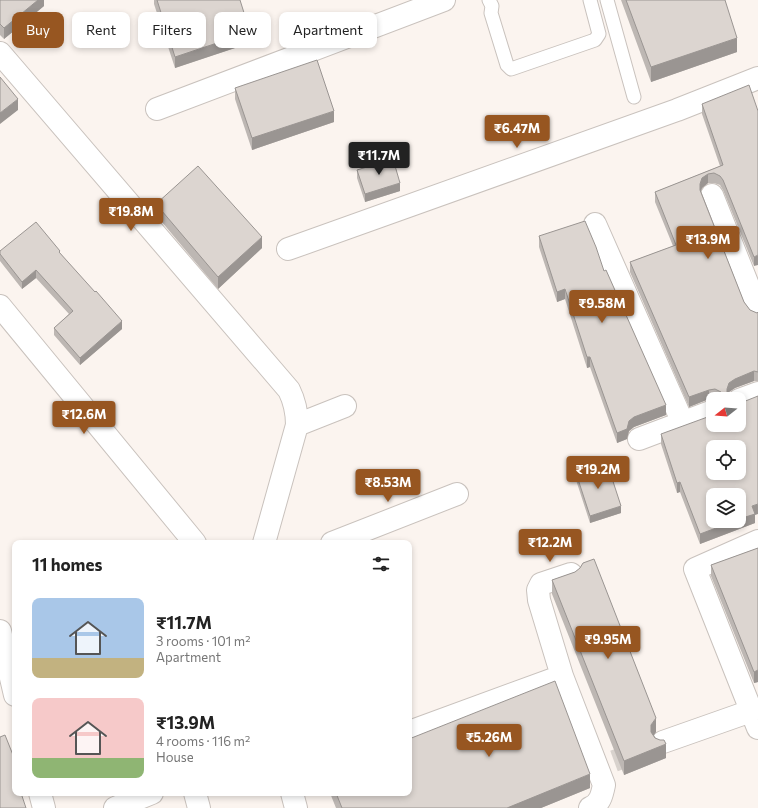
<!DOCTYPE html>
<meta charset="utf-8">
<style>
body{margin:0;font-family:Commissioner,sans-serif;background:#f2f2f2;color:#222;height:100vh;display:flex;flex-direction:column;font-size:15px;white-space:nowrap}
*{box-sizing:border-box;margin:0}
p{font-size:13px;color:#767676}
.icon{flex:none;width:22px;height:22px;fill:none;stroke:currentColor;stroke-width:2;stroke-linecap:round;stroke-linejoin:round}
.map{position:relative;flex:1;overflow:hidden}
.panel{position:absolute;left:12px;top:540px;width:400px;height:256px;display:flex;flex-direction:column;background:#fff;border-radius:8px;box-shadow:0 2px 6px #0003}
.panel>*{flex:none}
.hud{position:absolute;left:12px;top:12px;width:400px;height:36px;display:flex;gap:8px}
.needle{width:26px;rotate:253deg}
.controls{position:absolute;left:706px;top:392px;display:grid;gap:8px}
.controls a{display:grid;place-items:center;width:40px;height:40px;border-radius:8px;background:#fff;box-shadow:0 2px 6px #0003;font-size:20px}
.price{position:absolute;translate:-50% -34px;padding:0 9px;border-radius:4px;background:#975621;color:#fff;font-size:13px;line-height:26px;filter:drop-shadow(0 1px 2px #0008)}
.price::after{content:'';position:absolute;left:50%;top:24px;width:12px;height:9px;margin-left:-6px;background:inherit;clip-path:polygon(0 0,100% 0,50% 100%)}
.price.active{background:#222;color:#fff}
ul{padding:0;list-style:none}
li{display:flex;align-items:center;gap:12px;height:100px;padding:0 20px}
li span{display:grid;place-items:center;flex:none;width:112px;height:80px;border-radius:8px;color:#555}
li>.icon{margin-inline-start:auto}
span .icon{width:48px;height:48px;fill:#fffc;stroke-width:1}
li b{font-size:17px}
h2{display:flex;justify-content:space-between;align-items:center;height:48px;padding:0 20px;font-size:17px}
.tag{padding:0 14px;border-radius:8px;background:#fff;box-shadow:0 2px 6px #0003;font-size:14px;line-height:36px}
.tag.active{background:#975621;color:#fff}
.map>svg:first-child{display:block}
</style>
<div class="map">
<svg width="758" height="808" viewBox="0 0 758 808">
<rect width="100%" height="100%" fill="#fbf4ef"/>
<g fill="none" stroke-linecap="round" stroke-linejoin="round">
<!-- street-tunnel -->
<path stroke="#d8d2cd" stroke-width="22" stroke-dasharray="22 11" stroke-linecap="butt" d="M614 761 647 749"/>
<defs>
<path id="lane" d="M489 0 492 6 491 13 507 65 511 69 595 40 599 34 590 0
M607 0 634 97"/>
<path id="street" d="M0 53 289 390C295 402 297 412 297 425L264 543
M157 109 444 0
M712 195 758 310
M595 224 683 423
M288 249 677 110 758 78
M0 306 195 543
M739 400 758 393
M297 425 345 406
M639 439 713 411
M758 541 695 569 758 728
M332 543 457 494
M0 631 15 695
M562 676 539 600 538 590 541 584 571 574
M409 732 562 676 604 785C602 795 600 804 590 808
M663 742 751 711
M40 793 44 808
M195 793 199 808
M292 793 296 808
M115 808 152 793"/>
</defs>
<!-- lane casing -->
<use href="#lane" stroke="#c9c2bd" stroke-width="15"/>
<!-- street casing -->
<use href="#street" stroke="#c9c2bd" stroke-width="24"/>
<!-- lane -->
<use href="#lane" stroke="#fff" stroke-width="13"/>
<!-- street -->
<use href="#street" stroke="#fff" stroke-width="22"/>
</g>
<!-- wall -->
<path fill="#bdb7b3" d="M0 0H44V6L4 39 0 35Z
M154 0H240L250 43 175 68 154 4Z
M621 0H725L737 52 651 82Z
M235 88 334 122 252 150 235 99Z
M702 104 758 111 754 266 723 190 720 185 714 183H708L702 188 701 191 744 302 750 310 757 313 758 312V381H754L735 388 729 392 728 395 731 399H709L689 407 630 272V262L673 246 655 202V192L720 166 702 114Z
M357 170 400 191 365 202 357 178Z
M156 204 262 248 218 289 156 215Z
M539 236 604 271 666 415 634 427 629 431 627 439 617 443 590 367 587 368 565 299 557 302 539 247Z
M0 251 60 253 122 329 80 365 54 335V328L69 314 36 278 22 289 0 261Z
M661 434 755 515V523L700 544 680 492 677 493 661 444Z
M576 473 621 513 590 523 576 480Z
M758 548V682L754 683 711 576V565Z
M580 568 656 732 654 735 666 758 624 775 552 594V580L575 572Z
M590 788 541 808H336L330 793H409Z"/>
<!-- shaded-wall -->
<path fill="#9a9592" d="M38 0H44V6L4 39V28Z
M250 32V43L175 68V57Z
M737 38V52L651 82V67Z
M18 99V110L0 124V113Z
M334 111V122L252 150V138Z
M708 174V183L702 188 700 194V184L702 178Z
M400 183V191L365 202V194Z
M262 237V248L218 289V277Z
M758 255V265L754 266V257Z
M36 270V278L22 289V282Z
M565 289V299L557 302V292Z
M122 321V329L80 365V358Z
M587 357H590V367L587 368Z
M754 371V381L735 388 729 392 727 398V389L729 383 735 379Z
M709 390V399L689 407V397Z
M666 405V415L634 427 629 431 627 439 617 443V433L629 421 634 417Z
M680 482V492L677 493V483Z
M758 504V514L755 515V523L700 544V534L735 521H739V519L752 506Z
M621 506V513L590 523V516Z
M758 670V682L754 683V672Z
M656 718V732L651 739V725Z
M666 744V758L624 775V761Z
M590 774V788L541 808H507Z"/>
<!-- building -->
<path fill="#dcd5d0" stroke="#9a9592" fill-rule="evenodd" d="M0 0H38L4 28 0 24Z
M157 0H240L250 32 175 57Z
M626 0H725L737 38 651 67Z
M317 60 334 111 252 138 235 88Z
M0 77 18 99 0 113Z
M749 85 758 111V255L754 257 723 180 720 176 714 173 708 174 702 178 700 184V190L744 302 750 310 757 313 758 312V372L754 371 735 379 729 383 727 389V395L731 399H725V397L721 392 715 389 709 390 689 397 630 262 676 245 655 192 723 165 702 104Z
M393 159 400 183 365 194 357 170Z
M198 166 262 237 218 277 156 204Z
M585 221 596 247 604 271 606 270 666 405 634 417 629 421 627 429 617 433 590 357H587L565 289 557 292 539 236Z
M36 222 60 251 59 252 95 292 96 291 122 321 80 358 54 328 73 311 36 270 22 282 0 254V251Z
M758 396V504L752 506 755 514 739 519V495H713V521H735L700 534 680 482 677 483 661 434 713 415V425H739V402H743ZM713 447H739V473H713Z
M607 463 621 506 590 516 576 473Z
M758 548V670L754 672 711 565Z
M594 559 656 718 651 725V732L655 738 660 740H664L666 744 624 761 552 580 575 572 580 568 583 563Z
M555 681 590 774 507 808H342L336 793H409V739Z
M5 735 15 760V793H21L26 808H0V737Z"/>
</svg>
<div class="controls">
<a><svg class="needle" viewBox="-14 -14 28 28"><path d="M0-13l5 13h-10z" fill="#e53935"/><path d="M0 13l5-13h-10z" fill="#767676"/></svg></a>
<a><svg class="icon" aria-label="locate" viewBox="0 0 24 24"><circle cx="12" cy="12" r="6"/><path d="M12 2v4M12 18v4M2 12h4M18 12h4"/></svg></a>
<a><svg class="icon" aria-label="layers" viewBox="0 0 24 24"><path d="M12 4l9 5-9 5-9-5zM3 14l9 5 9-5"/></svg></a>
</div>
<b class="price" style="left:517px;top:149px">₹6.47M</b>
<b class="price active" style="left:379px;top:176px">₹11.7M</b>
<b class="price" style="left:131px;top:232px">₹19.8M</b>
<b class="price" style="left:708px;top:260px">₹13.9M</b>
<b class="price" style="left:602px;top:324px">₹9.58M</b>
<b class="price" style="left:84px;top:435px">₹12.6M</b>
<b class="price" style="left:598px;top:490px">₹19.2M</b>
<b class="price" style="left:388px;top:503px">₹8.53M</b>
<b class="price" style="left:550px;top:563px">₹12.2M</b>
<b class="price" style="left:608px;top:660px">₹9.95M</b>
<b class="price" style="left:489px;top:758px">₹5.26M</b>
<div class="hud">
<a class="tag active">Buy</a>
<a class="tag">Rent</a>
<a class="tag">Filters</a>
<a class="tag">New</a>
<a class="tag">Apartment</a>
</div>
<section class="panel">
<h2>11 homes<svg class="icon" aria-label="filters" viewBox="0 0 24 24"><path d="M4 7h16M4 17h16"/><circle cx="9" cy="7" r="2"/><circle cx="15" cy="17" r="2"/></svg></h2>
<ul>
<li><span style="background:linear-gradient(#a9c7e8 75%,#c2b280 0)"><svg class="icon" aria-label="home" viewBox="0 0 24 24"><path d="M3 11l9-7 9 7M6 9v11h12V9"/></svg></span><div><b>₹11.7M</b><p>3 rooms · 101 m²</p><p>Apartment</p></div></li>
<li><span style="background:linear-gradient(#f6c9c9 75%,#8fb573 0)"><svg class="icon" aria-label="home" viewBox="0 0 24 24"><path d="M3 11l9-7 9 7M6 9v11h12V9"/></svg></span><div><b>₹13.9M</b><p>4 rooms · 116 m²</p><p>House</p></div></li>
</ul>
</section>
</div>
